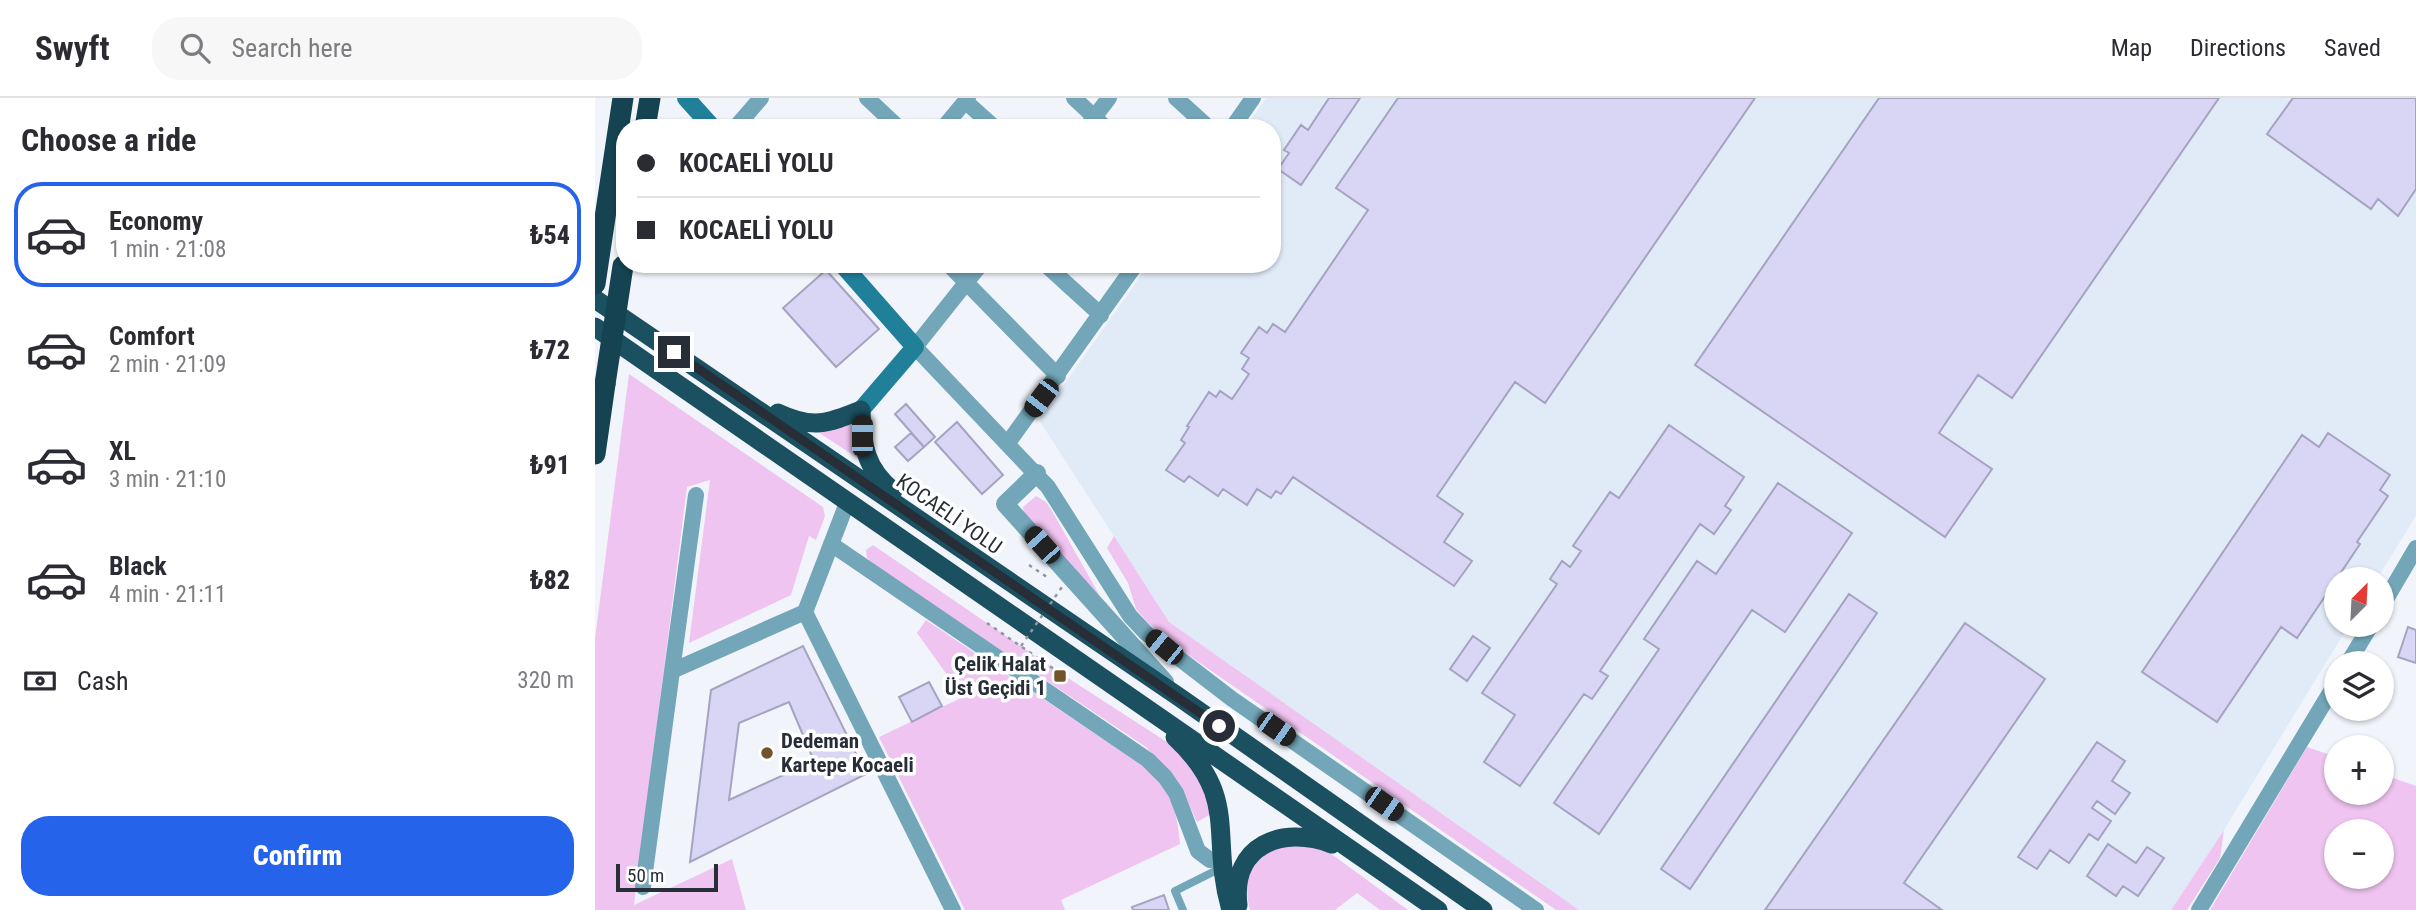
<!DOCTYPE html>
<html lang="en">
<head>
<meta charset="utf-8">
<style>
  :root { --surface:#fff; --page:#f7f7f7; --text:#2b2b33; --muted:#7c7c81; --line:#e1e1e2; --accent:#2563eb }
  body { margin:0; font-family:"Roboto Condensed",sans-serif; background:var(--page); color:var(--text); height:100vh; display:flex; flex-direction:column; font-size:26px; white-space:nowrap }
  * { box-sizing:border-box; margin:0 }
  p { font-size:23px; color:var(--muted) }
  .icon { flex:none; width:38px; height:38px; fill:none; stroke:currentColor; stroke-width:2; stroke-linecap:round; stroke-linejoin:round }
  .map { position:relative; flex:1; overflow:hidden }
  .details { display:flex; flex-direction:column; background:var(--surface); width:595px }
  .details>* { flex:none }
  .guide { position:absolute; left:21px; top:21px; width:665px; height:154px; border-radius:28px; box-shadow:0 2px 5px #0004; display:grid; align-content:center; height:154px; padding:0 21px; background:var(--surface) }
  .needle { width:46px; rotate:24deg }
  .controls { position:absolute; left:1729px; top:469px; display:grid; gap:14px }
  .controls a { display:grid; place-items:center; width:70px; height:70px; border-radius:50%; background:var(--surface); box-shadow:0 2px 5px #0004; font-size:35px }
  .scale { position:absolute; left:21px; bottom:18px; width:102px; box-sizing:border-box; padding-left:7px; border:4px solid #272e38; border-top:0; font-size:19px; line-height:24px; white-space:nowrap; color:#272e38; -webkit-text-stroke:5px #fff; paint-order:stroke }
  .end { position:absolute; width:32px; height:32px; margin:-16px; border:9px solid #272e38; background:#fff; box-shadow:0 0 0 4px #fff }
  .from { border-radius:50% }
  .car { position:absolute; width:21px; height:42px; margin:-21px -10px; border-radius:9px; box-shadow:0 0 5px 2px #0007; background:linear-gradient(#222 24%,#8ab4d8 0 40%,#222 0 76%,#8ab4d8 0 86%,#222 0) }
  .guide b { display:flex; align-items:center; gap:24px; height:66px; font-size:26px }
  .guide b+b { border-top:2px solid var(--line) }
  .guide i { width:18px; height:18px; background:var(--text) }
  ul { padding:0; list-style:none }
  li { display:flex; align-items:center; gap:21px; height:105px; margin:0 14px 10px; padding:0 7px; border:4px solid transparent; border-radius:28px }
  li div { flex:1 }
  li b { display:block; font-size:26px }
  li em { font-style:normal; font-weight:800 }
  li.active { border-color:var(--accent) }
  li>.icon { width:63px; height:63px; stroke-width:1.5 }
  h2 { padding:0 21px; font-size:32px; line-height:84px }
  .pay { display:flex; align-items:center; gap:18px; height:77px; padding:0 21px; font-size:26px }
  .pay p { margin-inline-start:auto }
  .action { display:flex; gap:14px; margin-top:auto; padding:14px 21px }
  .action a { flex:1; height:80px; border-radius:28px; background:var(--accent); color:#fff; font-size:28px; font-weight:800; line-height:80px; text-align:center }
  header { display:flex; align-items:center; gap:42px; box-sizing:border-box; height:98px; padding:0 35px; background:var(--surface); border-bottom:2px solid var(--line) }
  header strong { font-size:33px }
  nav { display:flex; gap:38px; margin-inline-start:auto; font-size:24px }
  .search { width:490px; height:63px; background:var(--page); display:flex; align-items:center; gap:18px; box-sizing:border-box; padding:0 24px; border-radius:28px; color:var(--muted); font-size:26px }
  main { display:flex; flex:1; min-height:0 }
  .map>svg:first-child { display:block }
  .built { fill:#e1ebf8 }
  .green { fill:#efc4f0; fill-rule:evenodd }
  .building { fill:#d9d5f4; stroke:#a6a3c1; stroke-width:2; fill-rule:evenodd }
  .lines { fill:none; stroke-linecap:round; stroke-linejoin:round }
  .path { stroke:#91969e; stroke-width:2.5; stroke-dasharray:3.5 5; stroke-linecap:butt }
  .service { stroke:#72a6b8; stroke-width:8 }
  .minor { stroke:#72a6b8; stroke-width:16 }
  .tertiary { stroke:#72a6b8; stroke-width:18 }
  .secondary { stroke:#207f99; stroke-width:18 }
  .trunk { stroke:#1a5060; stroke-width:19 }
  .motorway { stroke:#154351; stroke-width:21 }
  .path-bridge { stroke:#91969e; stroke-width:2.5; stroke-dasharray:3.5 5; stroke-linecap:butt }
  .motorway-bridge { stroke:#154351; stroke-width:21 }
  .route { stroke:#272e38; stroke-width:9 }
  .poi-dot { fill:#735329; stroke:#fff; stroke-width:2.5 }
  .labels { text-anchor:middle; stroke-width:7; stroke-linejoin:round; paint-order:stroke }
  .street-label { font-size:21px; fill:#272e38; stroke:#fff }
  .poi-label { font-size:21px; font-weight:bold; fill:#272e38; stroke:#fff; text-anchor:end }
</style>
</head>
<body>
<header>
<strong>Swyft</strong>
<div class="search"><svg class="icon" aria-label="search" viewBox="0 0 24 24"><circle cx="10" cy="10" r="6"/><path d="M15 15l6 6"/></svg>Search here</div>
<nav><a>Map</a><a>Directions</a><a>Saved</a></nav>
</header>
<main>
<section class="details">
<h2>Choose a ride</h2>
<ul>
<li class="active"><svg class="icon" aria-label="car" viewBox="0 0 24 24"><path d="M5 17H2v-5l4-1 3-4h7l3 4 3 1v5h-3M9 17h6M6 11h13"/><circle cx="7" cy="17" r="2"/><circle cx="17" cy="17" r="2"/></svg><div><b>Economy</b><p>1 min · 21:08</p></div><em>₺54</em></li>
<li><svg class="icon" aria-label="car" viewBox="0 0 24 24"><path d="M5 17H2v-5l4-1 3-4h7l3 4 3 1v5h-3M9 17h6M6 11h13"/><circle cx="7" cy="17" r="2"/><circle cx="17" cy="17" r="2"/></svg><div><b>Comfort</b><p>2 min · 21:09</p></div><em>₺72</em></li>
<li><svg class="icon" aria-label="car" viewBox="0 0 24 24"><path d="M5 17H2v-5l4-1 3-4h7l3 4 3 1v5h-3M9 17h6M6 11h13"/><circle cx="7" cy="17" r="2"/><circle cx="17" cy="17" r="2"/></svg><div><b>XL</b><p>3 min · 21:10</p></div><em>₺91</em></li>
<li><svg class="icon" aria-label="car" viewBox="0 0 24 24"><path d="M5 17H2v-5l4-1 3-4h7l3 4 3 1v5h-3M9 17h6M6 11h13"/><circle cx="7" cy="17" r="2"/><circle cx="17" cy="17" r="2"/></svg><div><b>Black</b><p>4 min · 21:11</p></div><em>₺82</em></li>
</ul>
<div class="pay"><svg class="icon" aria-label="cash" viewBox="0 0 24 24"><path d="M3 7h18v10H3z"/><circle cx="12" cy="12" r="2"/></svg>Cash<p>320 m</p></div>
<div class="action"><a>Confirm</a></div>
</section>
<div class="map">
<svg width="1821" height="812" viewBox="0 0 1821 812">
  <rect width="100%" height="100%" fill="#f1f5fb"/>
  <!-- built -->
  <path class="built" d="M671 0H1821V418L1782 481H1741V527H1754L1629 732 1576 812H984L574 524 444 322 554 166H677V30H650Z"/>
  <!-- green -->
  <path class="green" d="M34 276 228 409 230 418 221 442 214 438 196 497 94 545 115 382 92 389 39 807 137 761 151 812H0V541Z
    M261 321 264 361 223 334Z
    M441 398 451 404 457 413 505 498 429 417 428 409Z
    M519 438 574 524 984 812H961L589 554 553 525 541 511 533 485 512 450Z
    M278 447 459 571 589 655 603 675 618 715 602 724 584 686 551 649 283 470 272 460 271 452Z
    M331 522 557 674C577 693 583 719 585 746L466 802 470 812H370L284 639 368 599 322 535Z
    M1712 649 1741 659V695H1787V676L1821 688V812H1615ZM1741 733H1787V779H1741Z
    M1629 732 1625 760 1592 812H1576Z
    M694 743 735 755 813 812H785L762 795 740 812H655C645 772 662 760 694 743Z"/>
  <!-- building -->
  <path class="building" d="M734 0H765L706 87 683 71 694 55 689 52 706 27 713 32Z
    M803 0H1160L950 305 920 284 842 398 868 416 849 444 877 463 859 488 698 379 686 396 681 393 676 400 662 391 652 407 628 391 623 398 594 378 589 384 571 372 590 345 586 342 594 329 592 328 614 294 621 299 625 293 637 301 654 276 647 271 654 260 646 255 664 229 672 235 678 226 690 234 773 112 741 90Z
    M1284 0H1624L1417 300 1383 277 1344 335 1397 371 1350 439 1100 267Z
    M1698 0H1821V91L1803 118 1783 101 1776 111 1672 36Z
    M231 172 284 231 241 269 188 210Z
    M311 306 340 339 329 349 300 316Z
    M362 324 408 377 387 396 340 344Z
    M1074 327 1149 379 1130 408 1136 412 1119 436 1105 426 1005 573 1013 578 997 601 989 596 925 688 889 664 920 617 887 595 962 486 955 481 967 463 975 469 986 453 978 448 1015 394 1024 400Z
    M316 335 329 349 313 363 300 349Z
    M1733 335 1795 377 1785 392 1793 398 1762 444 1765 446 1702 540 1686 529 1622 624 1547 574 1707 337 1724 349Z
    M1183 385 1257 435 1190 534 1157 512 1004 736 959 705 1064 551 1049 541 1102 463 1121 476Z
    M1254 496 1282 515 1095 791 1066 771Z
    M1370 525 1450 581 1309 785 1347 812H1170Z
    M1813 529 1821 532V565L1803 559Z
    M878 538 895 550 872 583 855 571Z
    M208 548 271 676 95 764 116 592ZM194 604 219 663 134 702 144 625Z
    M334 584 347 608 317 624 304 599Z
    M1502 644 1530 663 1517 683 1535 695 1520 716 1502 703 1497 710 1516 723 1503 742 1494 736 1474 765 1455 752 1442 771 1423 759Z
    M1513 746 1541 765 1552 749 1569 760 1543 798 1528 788 1521 798 1492 778Z
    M569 797 574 812H538L537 809Z"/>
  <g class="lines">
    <!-- path -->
    <path class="path" d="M434 467 455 481
      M392 525 459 571"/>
    <!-- service -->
    <path class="service" d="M588 812 580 793 628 769"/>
    <!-- minor -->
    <path class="minor" d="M272 0 304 30
      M479 0 511 30
      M581 0 614 30
      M370 3 400 30
      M140 30 166 0
      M348 30 373 0
      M491 30 514 0
      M637 30 658 0
      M353 166 463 278
      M386 166 320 249 453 389 535 518 551 535 637 601 941 812
      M450 166 506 217
      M413 345 541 166
      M252 405 210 514 358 812
      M236 446 553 662 570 679 581 695 603 753 615 762H627
      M1787 508 1821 450
      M1753 565 1776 527
      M77 573 101 397
      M48 789 77 573 210 514
      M1604 812 1741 585"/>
    <!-- tertiary -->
    <path class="tertiary" d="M442 375 410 406 570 584"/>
    <!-- secondary -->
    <path class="secondary" d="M91 0 118 30
      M247 166 320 249 266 312"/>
    <!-- trunk -->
    <path class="trunk" d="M0 201 584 599 888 812
      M0 229 843 812
      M183 315C217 331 232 326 266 312 267 347 270 370 298 393
      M580 639C646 701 614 737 636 812
      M643 807C636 747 687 727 737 746"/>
    <!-- motorway -->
    <path class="motorway" d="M50 30 55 0
      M0 186 28 0
      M0 356 10 286"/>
    <!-- path-bridge -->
    <path class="path-bridge" d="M426 548 467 489"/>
    <!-- motorway-bridge -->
    <path class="motorway-bridge" d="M10 286 28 168"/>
  </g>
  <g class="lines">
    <!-- route -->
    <path class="route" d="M79 254 624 628"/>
  </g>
  <!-- markers -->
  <g class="poi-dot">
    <rect x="458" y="571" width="14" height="14" rx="3.5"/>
    <circle cx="172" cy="655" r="7"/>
  </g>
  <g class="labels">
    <!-- street labels -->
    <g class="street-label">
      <text transform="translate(354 416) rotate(35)" y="7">KOCAELİ YOLU</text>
    </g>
    <!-- poi labels -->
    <g class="poi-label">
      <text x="451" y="573">Çelik Halat<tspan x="451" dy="24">Üst Geçidi 1</tspan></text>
      <text x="186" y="650" text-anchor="start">Dedeman<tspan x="186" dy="24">Kartepe Kocaeli</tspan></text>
    </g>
  </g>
</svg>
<div class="controls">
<a><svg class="needle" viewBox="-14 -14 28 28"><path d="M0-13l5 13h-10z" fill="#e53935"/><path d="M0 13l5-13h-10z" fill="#7c7c81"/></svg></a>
<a><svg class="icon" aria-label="layers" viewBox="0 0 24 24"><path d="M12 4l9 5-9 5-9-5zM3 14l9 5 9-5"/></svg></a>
<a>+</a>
<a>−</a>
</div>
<div class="scale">50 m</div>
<i class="end from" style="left:624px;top:628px"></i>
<i class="end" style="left:79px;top:254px"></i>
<i class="car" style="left:446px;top:300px;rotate:217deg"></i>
<i class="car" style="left:267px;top:338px;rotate:0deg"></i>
<i class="car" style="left:447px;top:447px;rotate:318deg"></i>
<i class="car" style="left:569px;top:549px;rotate:309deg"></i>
<i class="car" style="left:681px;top:631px;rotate:125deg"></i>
<i class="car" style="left:789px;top:706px;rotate:125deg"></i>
<div class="guide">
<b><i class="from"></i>KOCAELİ YOLU</b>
<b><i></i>KOCAELİ YOLU</b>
</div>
</div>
</main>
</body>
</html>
